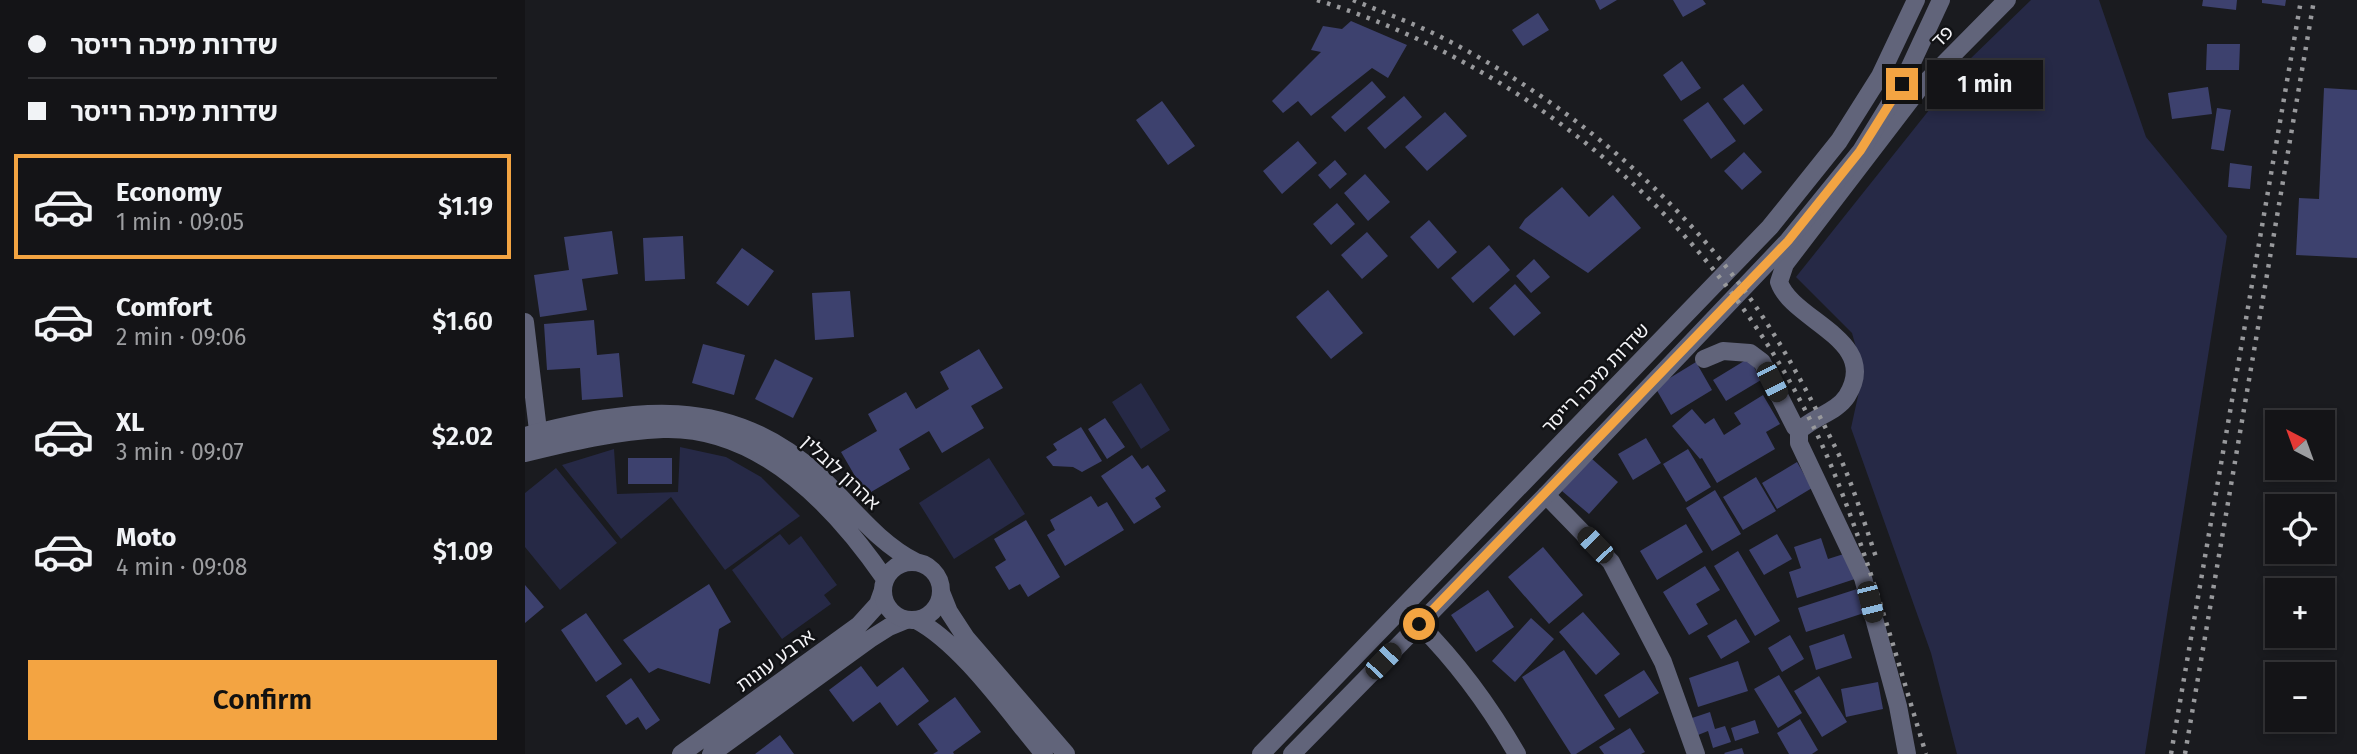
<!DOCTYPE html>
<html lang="en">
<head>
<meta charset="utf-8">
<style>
  :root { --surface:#141417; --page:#212124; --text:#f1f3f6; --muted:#9d9ea1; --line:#333336; --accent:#f3a442 }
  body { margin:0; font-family:"Fira Sans","Noto Sans Hebrew",sans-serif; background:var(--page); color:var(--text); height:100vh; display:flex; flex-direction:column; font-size:26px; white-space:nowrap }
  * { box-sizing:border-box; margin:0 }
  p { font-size:23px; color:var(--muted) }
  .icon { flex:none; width:38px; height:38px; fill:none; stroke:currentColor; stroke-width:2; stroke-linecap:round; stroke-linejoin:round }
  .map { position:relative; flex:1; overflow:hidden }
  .sheet { display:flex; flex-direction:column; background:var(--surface); width:525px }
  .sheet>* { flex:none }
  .top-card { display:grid; align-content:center; height:154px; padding:0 28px; background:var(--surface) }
  .needle { width:46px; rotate:319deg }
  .tools { position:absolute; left:1740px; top:410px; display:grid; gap:14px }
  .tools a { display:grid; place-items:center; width:70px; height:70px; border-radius:0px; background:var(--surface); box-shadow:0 4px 10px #0003,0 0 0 2px var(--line); font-size:35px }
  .end { position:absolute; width:32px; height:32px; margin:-16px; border:9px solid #f3a442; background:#111; box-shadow:0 0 0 4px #111 }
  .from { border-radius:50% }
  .bubble { position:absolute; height:49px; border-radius:0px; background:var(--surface); box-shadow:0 4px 10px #0003,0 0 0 2px var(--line); font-size:23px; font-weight:600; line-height:49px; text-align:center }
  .car { position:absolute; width:21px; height:42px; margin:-21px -10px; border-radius:9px; box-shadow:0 0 5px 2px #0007; background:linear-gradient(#222 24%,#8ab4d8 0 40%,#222 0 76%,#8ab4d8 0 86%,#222 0) }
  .top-card b { display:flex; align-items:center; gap:24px; height:66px; font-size:26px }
  .top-card b+b { border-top:2px solid var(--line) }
  .top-card i { width:18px; height:18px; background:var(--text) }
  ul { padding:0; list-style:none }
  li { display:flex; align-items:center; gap:21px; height:105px; margin:0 14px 10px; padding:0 14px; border:4px solid transparent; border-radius:0px }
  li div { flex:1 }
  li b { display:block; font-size:26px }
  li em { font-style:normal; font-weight:600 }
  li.on { border-color:var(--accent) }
  li>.icon { width:63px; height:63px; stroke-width:1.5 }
  .primary-button { display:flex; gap:14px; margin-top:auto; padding:14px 28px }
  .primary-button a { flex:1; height:80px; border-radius:0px; background:var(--accent); color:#111; font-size:28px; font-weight:600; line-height:80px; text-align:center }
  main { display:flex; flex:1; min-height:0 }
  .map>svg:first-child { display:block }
  .green { fill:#262946 }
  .building { fill:#3d416e }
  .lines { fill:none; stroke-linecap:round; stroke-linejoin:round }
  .minor { stroke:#61647a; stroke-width:18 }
  .tertiary { stroke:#61647a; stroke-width:18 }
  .rail { stroke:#98999c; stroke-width:4.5; stroke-dasharray:3.5 7; stroke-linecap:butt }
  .route { stroke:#f3a442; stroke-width:9 }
  .labels { text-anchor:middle; stroke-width:5; stroke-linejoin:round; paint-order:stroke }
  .street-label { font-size:19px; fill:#f4f4f7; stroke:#111215 }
</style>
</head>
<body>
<main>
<section class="sheet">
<div class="top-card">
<b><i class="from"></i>שדרות מיכה רייסר</b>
<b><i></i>שדרות מיכה רייסר</b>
</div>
<ul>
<li class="on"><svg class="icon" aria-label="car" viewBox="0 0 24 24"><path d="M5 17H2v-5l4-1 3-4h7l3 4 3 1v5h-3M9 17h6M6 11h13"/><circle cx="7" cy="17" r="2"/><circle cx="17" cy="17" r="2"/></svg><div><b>Economy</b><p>1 min · 09:05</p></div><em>$1.19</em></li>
<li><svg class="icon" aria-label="car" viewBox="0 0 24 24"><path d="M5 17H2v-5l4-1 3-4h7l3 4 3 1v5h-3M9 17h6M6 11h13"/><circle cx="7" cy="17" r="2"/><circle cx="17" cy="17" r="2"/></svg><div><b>Comfort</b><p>2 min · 09:06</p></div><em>$1.60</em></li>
<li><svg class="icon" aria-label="car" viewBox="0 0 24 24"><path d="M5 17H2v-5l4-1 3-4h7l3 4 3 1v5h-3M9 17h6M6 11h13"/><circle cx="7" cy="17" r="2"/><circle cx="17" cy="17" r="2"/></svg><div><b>XL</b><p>3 min · 09:07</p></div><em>$2.02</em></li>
<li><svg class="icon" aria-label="car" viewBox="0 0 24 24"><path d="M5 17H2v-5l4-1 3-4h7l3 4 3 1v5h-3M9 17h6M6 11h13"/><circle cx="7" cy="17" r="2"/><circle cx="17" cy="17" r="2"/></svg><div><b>Moto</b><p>4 min · 09:08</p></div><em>$1.09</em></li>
</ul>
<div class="primary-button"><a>Confirm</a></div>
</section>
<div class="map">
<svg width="1832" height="754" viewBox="0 0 1832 754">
  <rect width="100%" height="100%" fill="#1a1b1f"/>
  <!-- green -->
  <path class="green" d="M1506 0H1574L1621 137 1702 236 1620 754H1432L1406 653 1326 428 1338 373 1327 333 1271 277 1444 60Z
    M616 383 645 430 616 449 587 402Z
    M155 447 201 457 236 477 275 516 200 570 146 497 96 539 37 465 89 449 92 494 153 492Z
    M464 458 500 514 429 559 394 503Z
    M31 468 92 543 35 590 0 547V493Z
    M255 534 264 545 276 536 312 585 299 595 306 604 257 639 207 570Z"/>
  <!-- building -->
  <path class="building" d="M1070 0H1092L1075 10Z
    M1148 0H1178L1181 4 1158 17Z
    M1678 0H1712L1711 10 1677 6Z
    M1737 0H1761L1760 6 1737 3Z
    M1013 13 1024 30 998 46 987 30Z
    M826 21 882 45 863 78 847 68 786 116 773 101 758 113 747 101 796 52 786 50 798 26 817 29Z
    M1682 44H1715L1714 70H1681Z
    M1157 61 1176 88 1156 101 1138 75Z
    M847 81 861 97 820 132 806 117Z
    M1218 84 1238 110 1219 125 1198 99Z
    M1683 87 1687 114 1647 119 1643 93Z
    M1799 88 1832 90V258L1771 255 1774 198 1794 199Z
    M879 96 897 117 860 149 842 128Z
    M637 101 670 146 643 165 611 120Z
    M1183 102 1211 141 1186 159 1158 120Z
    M1692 108 1706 110 1699 151 1686 149Z
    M920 112 942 136 902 171 880 147Z
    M773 141 792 163 757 194 738 171Z
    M1219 152 1237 172 1217 190 1199 171Z
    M810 160 822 174 805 189 793 175Z
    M1705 163 1727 166 1725 189 1703 187Z
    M840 174 865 202 843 221 819 193Z
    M1037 187 1064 217 1088 195 1116 228 1063 273 994 228 1000 219Z
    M812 203 830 224 806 245 788 224Z
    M904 220 932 252 913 269 885 237Z
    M87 231 93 274 57 279 62 310 15 317 9 275 44 270 39 237Z
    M842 232 863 256 837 279 816 255Z
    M158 236 160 279 120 281 118 238Z
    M964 245 985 270 948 303 926 278Z
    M217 248 249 271 223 306 191 283Z
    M1009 259 1025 277 1006 293 991 276Z
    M990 284 1016 313 989 336 964 308Z
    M803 290 838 333 806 359 771 317Z
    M325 291 329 337 290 340 287 293Z
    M69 320 72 355 94 353 98 397 57 400 55 368 22 370 19 324Z
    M178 344 220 355 209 395 167 383Z
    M454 349 478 388 446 406 459 428 417 453 404 431 374 449 385 469 341 495 316 452 352 431 343 414 381 392 391 409 424 389 415 372Z
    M1224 358 1236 380 1201 401 1188 380Z
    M250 359 288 378 268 418 230 399Z
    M1171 362 1187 390 1146 415 1130 387Z
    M1238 395 1255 424 1241 432 1250 449 1192 483 1177 458 1175 459 1147 426 1167 409 1180 424 1189 418 1199 435 1216 424 1209 413Z
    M580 418 600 447 582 459 563 429Z
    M556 427 577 461 557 472 548 467 528 466 521 457 532 450 528 444Z
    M1121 438 1136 463 1108 480 1093 454Z
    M1163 449 1186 487 1161 502 1138 464Z
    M607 455 617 469 623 465 641 491 630 498 636 507 609 524 576 476Z
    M103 458H147V484H103Z
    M1066 458 1093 482 1064 514 1037 491Z
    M1272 462 1287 488 1252 509 1237 483Z
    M1231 477 1251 511 1218 530 1198 497Z
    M1190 490 1216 534 1187 551 1161 508Z
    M566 496 573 507 582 502 599 530 540 566 522 535 530 530 525 520Z
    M501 520 535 577 503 597 495 584 484 590 470 567 481 560 469 539Z
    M1161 524 1178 552 1132 580 1115 551Z
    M1252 534 1267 559 1239 575 1224 550Z
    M1296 538 1303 559 1325 552 1333 578 1272 598 1264 572 1276 568 1269 547Z
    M1018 547 1058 595 1024 624 983 577Z
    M1213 551 1255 621 1230 636 1189 566Z
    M1180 566 1195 590 1171 604 1183 624 1164 635 1138 592Z
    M184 584 206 622 194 629 185 684 133 668 124 673 98 640Z
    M0 585 19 607 0 623Z
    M1332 589 1339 613 1281 632 1273 608Z
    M963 590 989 627 951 652 926 615Z
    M1058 612 1095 654 1071 675 1034 632Z
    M61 613 97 664 71 682 36 630Z
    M1006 618 1029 639 990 682 967 661Z
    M1211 619 1225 642 1196 659 1182 636Z
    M1319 634 1327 658 1291 670 1284 646Z
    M1265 635 1279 659 1257 672 1243 648Z
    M1039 650 1090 729 1051 754H1046L997 677Z
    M1213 661 1223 691 1173 707 1164 678Z
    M336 666 352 687 378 667 404 701 372 726 355 702 328 722 304 690Z
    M1119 670 1134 693 1094 718 1079 695Z
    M1254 675 1277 713 1253 728 1229 689Z
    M1294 676 1322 722 1297 737 1269 691Z
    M106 678 135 720 121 730 113 717 101 725 81 696Z
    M1353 682 1358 709 1321 717 1316 689Z
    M430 697 456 732 428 752 429 754H408L413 751 393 724Z
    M1185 712 1190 729 1200 726 1206 742 1188 748 1183 731 1173 735 1167 718Z
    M1275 719 1293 750 1287 754H1264L1252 733Z
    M1230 720 1234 733 1210 741 1206 728Z
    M1105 728 1120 752 1116 754H1079L1074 747Z
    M255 735 269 754H230Z
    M1217 748 1219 754H1200L1199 753Z"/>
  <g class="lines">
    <!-- minor -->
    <path class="minor" d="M1384 87 1393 90 1482 0
      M0 322 15 447
      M1179 359 1198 351 1225 353 1237 362 1270 427 1274 431
      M1021 495 1086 562 1138 662 1171 754
      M894 624C933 663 965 707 992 754
      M156 754 334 625 353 604 358 590
      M186 754 345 639 364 627 381 620
      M1382 754 1373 706 1338 578 1274 443V431C1288 417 1312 412 1322 396 1357 340 1267 321 1254 282L1260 264 1393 90"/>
    <!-- tertiary -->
    <path class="tertiary" d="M0 436C107 408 203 393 292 474 325 504 351 542 391 562
      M0 453C45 442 91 431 138 429 235 426 309 505 360 579
      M358 591a29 29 0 1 1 58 0a29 29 0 1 1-58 0Z
      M416 592 424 612 441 638 541 754
      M391 620C437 644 485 714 519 754
      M736 754 1245 227 1314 141 1355 76 1391 0
      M767 754 1021 495 1263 241 1336 151 1377 84 1416 0"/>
    <!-- rail -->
    <path class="rail" d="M792 0C1021 72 1211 242 1305 463 1344 557 1371 656 1401 754
      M828 0C857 12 888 23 916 37 1036 98 1142 185 1222 294 1258 344 1287 400 1314 455 1329 488 1340 525 1352 560
      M1646 754 1776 0
      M1660 754 1789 0"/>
  </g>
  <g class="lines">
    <!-- route -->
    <path class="route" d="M894 624 1263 241 1335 151 1377 84"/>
  </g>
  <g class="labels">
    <!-- street labels -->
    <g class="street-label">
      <text transform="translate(1417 36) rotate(-45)" y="7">פד</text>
      <text transform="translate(1070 378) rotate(-46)" y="7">שדרות מיכה רייסר</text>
      <text transform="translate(316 472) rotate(43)" y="7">אהרון לובלין</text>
      <text transform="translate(250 660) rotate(-36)" y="7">ארבע עונות</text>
    </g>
  </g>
</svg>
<div class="tools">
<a><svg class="needle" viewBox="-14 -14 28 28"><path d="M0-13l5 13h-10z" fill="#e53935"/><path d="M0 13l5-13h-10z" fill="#9d9ea1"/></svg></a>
<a><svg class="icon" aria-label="locate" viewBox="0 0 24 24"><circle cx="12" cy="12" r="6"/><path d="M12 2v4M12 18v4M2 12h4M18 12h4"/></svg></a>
<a>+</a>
<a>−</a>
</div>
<i class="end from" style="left:894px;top:624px"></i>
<i class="end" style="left:1377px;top:84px"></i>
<div class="bubble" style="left:1402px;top:60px;width:116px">1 min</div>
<i class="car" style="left:1247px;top:382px;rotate:153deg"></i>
<i class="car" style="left:1070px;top:545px;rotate:316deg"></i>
<i class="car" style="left:1345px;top:602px;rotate:166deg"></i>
<i class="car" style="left:858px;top:661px;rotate:44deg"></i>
</div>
</main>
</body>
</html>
